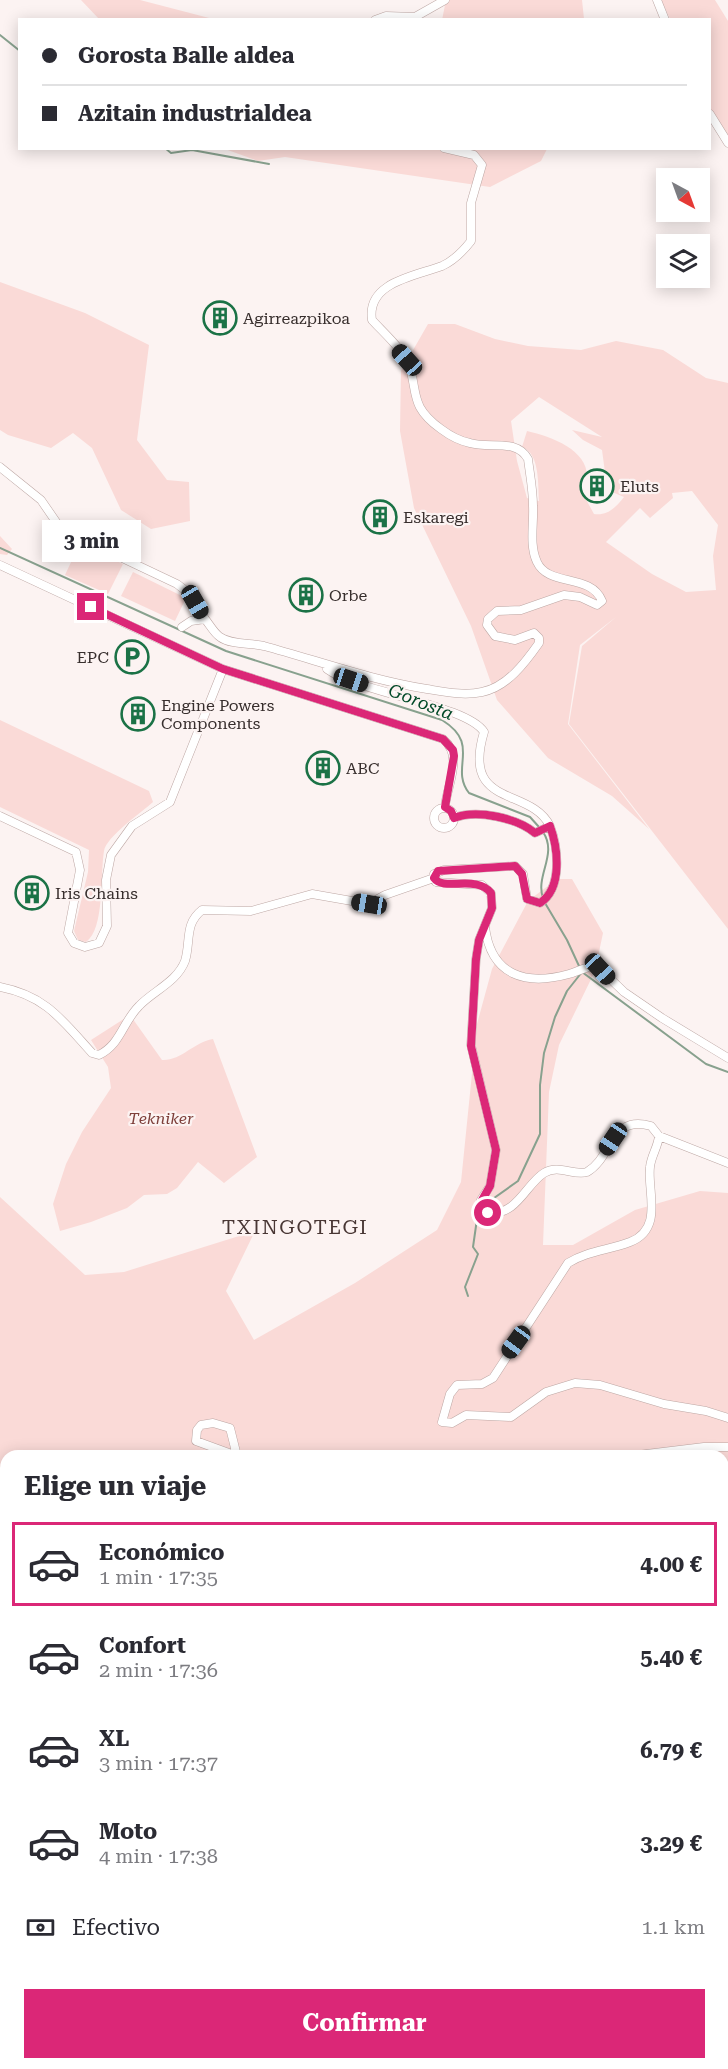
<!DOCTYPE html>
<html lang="es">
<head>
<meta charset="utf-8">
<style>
  :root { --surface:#fff; --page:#f2f2f3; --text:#2b2b33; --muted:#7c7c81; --line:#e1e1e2; --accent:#db2777 }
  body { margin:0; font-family:"Roboto Serif",serif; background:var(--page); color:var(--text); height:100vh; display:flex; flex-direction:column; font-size:22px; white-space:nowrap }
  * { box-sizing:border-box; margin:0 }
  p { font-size:20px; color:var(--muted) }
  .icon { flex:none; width:33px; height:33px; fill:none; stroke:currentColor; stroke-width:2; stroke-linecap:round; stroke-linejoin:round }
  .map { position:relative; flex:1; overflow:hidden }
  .drawer { position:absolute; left:0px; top:1450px; width:729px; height:620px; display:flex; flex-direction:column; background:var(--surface); border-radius:18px 18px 0 0; box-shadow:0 3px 15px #0003 }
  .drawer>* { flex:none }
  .top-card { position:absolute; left:18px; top:18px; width:693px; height:132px; border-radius:0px; box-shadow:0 3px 15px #0003; display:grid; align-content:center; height:132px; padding:0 24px; background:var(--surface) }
  .needle { width:39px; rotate:139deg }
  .fabs { position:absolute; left:656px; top:168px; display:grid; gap:12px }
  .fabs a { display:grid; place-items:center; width:54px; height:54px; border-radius:0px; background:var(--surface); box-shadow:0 3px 15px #0003; font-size:30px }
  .end { position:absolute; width:27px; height:27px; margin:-14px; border:8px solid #db2777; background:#fff; box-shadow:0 0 0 3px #fff }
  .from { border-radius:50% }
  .bubble { position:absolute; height:42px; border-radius:0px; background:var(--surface); box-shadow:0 3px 15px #0003; font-size:20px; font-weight:700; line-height:42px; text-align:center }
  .car { position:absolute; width:18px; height:36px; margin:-18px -9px; border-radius:8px; box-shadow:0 0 4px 2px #0007; background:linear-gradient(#222 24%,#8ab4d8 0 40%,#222 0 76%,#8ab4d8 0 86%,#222 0) }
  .top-card b { display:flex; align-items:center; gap:21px; height:57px; font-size:22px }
  .top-card b+b { border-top:2px solid var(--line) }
  .top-card i { width:15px; height:15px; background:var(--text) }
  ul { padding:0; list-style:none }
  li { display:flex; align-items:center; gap:18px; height:84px; margin:0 12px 9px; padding:0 12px; border:3px solid transparent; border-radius:0px }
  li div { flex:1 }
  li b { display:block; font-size:22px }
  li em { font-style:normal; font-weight:700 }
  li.on { border-color:var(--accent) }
  li>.icon { width:54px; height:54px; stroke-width:1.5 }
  h2 { padding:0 24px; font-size:27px; line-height:72px }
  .pay { display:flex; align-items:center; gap:15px; height:66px; padding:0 24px; font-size:22px }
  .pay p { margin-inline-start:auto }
  .primary-button { display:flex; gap:12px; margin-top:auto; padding:12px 24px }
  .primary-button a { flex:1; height:69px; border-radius:0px; background:var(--accent); color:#fff; font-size:24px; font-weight:700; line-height:69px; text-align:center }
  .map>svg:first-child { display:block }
  .green { fill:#fadad7; fill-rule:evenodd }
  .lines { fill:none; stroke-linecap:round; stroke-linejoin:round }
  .stream { stroke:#88a18e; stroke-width:2 }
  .minor-casing { stroke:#bda7a4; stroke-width:9 }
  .tertiary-casing { stroke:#bda7a4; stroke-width:10 }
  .minor { stroke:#fff; stroke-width:8 }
  .tertiary { stroke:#fff; stroke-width:9 }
  .route { stroke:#db2777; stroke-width:8 }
  .labels { text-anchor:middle; stroke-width:4.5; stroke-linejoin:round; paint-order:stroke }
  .poi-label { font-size:16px; fill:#372e2d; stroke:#fcf3f2; text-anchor:start }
  .park-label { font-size:16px; font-style:italic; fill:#7e403b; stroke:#fcf3f2 }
  .water-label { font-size:18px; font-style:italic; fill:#004928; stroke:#fcf3f2 }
  .quarter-label { font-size:20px; letter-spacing:1.5px; fill:#493735; stroke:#fcf3f2 }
</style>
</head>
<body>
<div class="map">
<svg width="728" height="2069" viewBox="0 0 728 2069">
  <rect width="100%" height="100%" fill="#fcf3f2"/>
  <!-- green -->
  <path class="green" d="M81 0H140L213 19H99Z
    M446 0H582L584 19 442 20Z
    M661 0H715L728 21V137L710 111V20L670 19Z
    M225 149H547L541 161 490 187 285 157 258 161Z
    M0 282 85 313 149 345 137 440 167 480 189 482 190 521 151 529 121 510 92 448 73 433 51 448 8 435 0 430Z
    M428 324H455L495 339 528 346 581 350 616 341 663 350 706 378 728 383V929L569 724 582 646 616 617V613V617L580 645 568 724 649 829 612 796 548 758 497 700 471 626 414 508 400 431 401 371ZM539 397 602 437 572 430 583 440 602 450 606 480 612 492 624 497C616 507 608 516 594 514L583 494C601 455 557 438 527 431L522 447C540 453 538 485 539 501L527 498 517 461 511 421ZM692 491 718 525 713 556 716 590 686 592 652 574 606 542 640 508 650 518 673 498 672 493Z
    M0 536 12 549 7 555 0 554Z
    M80 543 123 564 108 594 65 575Z
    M133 572 186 598 175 621 121 596Z
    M0 720 149 791 153 802C142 812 106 837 104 851 100 874 105 929 86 942L78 940 74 931 88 872 89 850 0 807Z
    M557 879H572L603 933 595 971 559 1045 549 1092 543 1245H573L635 1210 700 1191 728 1193V1585H723V1456H6V1952L0 1956V1197L85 1275 124 1272 255 1231 226 1291 254 1340 355 1283 437 1230 461 1182 477 1024 492 969 528 901Z
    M130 1015 162 1060C181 1061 194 1042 213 1039L257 1157 224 1183 198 1162 177 1188 167 1194 144 1195 127 1208 91 1222 60 1231 53 1204 66 1164 82 1132 111 1088 108 1067 91 1040Z
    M728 1626V1738C719 1712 719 1652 728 1626Z
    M28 2064H163L166 2069H26Z
    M176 2064H274L278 2069H177Z
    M345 2064H706L719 2069H340Z"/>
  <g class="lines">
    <!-- stream -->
    <path class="stream" d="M0 35 20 51
      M165 148 171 153 192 150 269 164
      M0 548 226 651 442 720C482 745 449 767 469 793L530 817 539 827
      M543 898C535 876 558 854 543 832
      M545 903 567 940 579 966
      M487 1203 518 1181 540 1134V1085L544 1053 555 1017 567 991 582 972 706 1064 728 1072
      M468 1296 465 1287 478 1254 473 1247 478 1212"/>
    <defs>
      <path id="minor" d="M657 0 665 20
        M375 20 386 16 415 17 445 0
        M710 114 728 143
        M0 467 41 500 61 529 177 584 190 594 205 619
        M0 565 223 669 443 739C464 756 447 784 445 807
        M182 627 191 621 205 619C210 625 214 633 220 637 231 645 251 643 264 646 319 661 371 680 427 689 445 692 464 696 482 692 507 687 525 663 539 643V638L534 633 515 640 495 636 487 625 488 619 497 611 521 610 564 595 580 597 597 605 602 601C591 573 548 587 537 562 529 545 534 524 533 506 533 490 530 475 528 459 516 438 490 449 470 443 460 441 449 435 441 429 408 405 419 392 408 362 403 350 381 330 372 320 366 282 416 276 442 266 453 261 464 250 471 241V203L482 165 474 155 444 148
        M327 669C360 693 467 705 484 732 461 809 530 786 550 826
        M434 818a10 10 0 1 1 20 0a10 10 0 1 1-20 0Z
        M0 816 76 852 80 870 68 933 74 943 85 947 99 943 107 926 106 880 111 855 132 826 170 802 223 669
        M454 818C477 809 517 818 535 833L550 826C558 847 563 888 540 903L527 899 523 874 515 866 444 870 434 874 436 882 482 885 491 893 492 908 479 940 476 959 471 1045 496 1150 490 1186 481 1200V1207L488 1213C517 1216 526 1184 544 1173 559 1164 573 1176 587 1172 613 1157 610 1114 651 1126L659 1136C658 1147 651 1156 650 1167 647 1191 664 1229 630 1242 609 1250 587 1251 568 1263L493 1378 482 1384 457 1385 450 1394 442 1422 452 1423 466 1415 511 1417 546 1392 575 1383 600 1385 664 1404 706 1411 728 1418
        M485 927C491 976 526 986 569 974 579 971 587 966 597 966L624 992 662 1018 728 1058
        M0 987C46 996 62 1020 92 1053L99 1055C121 1044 122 1023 139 1006 153 991 177 982 185 961 191 942 184 924 202 910L251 911 312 894 369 904 385 895 434 878
        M659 1136 728 1163
        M213 1423 230 1428 237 1456 196 1441 197 1430 201 1425Z
        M630 1456 704 1447H728
        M723 1649 728 1651
        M0 1825 6 1829
        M72 2064 74 2069
        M336 2069 339 2064"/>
      <path id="tertiary" d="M723 1861 728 1863"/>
    </defs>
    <!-- minor casing -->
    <use href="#minor" class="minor-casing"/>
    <!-- tertiary casing -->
    <use href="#tertiary" class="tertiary-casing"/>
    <!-- minor -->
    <use href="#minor" class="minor"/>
    <!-- tertiary -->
    <use href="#tertiary" class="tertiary"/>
  </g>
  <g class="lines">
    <!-- route -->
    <path class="route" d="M91 607 223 669 443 739 453 750 454 756 445 807 451 811 454 818C477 809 517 818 535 833L550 826C558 848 563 888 540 903L527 899 522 874 515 866 438 871 434 878C444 892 476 874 491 893L492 908 479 940 476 959 471 1046 496 1150 490 1186 482 1200 481 1207 488 1213"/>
  </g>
  <!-- icons -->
  <defs>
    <symbol id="building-ring" viewBox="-11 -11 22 22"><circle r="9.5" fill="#fcf3f2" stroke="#1b7246" stroke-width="1.5"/><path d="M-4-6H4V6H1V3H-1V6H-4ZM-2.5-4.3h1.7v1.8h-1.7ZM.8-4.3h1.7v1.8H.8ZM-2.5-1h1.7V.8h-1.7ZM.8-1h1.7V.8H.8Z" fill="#1b7246"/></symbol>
    <symbol id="parking-ring" viewBox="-11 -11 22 22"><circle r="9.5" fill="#fcf3f2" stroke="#1b7246" stroke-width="1.5"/><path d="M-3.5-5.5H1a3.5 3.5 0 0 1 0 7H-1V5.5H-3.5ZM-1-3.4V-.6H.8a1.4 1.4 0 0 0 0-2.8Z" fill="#1b7246"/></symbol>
  </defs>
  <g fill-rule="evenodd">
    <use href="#building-ring" x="201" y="299" width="38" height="38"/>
    <use href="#building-ring" x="578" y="467" width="38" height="38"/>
    <use href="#building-ring" x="361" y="498" width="38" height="38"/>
    <use href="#building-ring" x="287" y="576" width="38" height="38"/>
    <use href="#parking-ring" x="113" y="638" width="38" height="38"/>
    <use href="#building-ring" x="119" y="695" width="38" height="38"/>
    <use href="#building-ring" x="304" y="749" width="38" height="38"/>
    <use href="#building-ring" x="13" y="874" width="38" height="38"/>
  </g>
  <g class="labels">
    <!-- poi labels -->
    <g class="poi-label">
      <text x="243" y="324">Agirreazpikoa</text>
      <text x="620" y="492">Eluts</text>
      <text x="403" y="523">Eskaregi</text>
      <text x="329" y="601">Orbe</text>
      <text x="109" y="663" text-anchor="end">EPC</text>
      <text x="161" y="711">Engine Powers<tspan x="161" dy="18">Components</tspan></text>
      <text x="346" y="774">ABC</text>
      <text x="55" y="899">Iris Chains</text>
    </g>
    <!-- park labels -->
    <g class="park-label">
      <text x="161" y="1124">Tekniker</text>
    </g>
    <!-- water labels -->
    <g class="water-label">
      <text transform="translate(421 702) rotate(22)" y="6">Gorosta</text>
    </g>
    <!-- quarter labels -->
    <g class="quarter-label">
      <text x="295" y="1234">TXINGOTEGI</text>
    </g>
  </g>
</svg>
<div class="fabs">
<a><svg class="needle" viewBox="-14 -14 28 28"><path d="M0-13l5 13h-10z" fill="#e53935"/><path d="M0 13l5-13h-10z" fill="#7c7c81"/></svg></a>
<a><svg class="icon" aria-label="layers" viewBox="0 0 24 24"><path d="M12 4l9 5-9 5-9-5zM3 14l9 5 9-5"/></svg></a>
</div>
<i class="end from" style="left:488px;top:1213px"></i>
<i class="end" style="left:91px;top:607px"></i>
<div class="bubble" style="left:42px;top:520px;width:99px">3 min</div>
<i class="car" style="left:407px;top:360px;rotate:318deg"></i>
<i class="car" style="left:195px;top:602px;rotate:150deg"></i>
<i class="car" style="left:351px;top:680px;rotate:108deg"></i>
<i class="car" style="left:369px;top:904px;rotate:279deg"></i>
<i class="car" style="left:600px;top:969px;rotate:137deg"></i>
<i class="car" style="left:613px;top:1139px;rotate:214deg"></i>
<i class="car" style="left:516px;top:1342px;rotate:216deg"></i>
<div class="top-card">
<b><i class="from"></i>Gorosta Balle aldea</b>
<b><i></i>Azitain industrialdea</b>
</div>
<section class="drawer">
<h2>Elige un viaje</h2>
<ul>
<li class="on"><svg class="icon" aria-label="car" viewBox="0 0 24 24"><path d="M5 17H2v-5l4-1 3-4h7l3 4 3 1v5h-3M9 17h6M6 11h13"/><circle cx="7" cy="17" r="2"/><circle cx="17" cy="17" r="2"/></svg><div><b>Económico</b><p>1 min · 17:35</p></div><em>4.00 €</em></li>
<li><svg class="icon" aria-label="car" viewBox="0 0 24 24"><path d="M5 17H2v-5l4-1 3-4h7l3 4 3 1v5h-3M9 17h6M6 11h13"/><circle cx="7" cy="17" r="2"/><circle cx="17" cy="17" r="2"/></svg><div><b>Confort</b><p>2 min · 17:36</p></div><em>5.40 €</em></li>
<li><svg class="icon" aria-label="car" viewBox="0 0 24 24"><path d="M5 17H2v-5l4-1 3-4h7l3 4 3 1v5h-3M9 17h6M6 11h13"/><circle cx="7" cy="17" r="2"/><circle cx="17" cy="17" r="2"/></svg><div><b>XL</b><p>3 min · 17:37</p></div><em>6.79 €</em></li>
<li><svg class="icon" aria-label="car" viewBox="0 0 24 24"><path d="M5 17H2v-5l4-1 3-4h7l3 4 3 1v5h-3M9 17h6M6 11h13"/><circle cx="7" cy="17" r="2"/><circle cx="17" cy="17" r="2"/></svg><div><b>Moto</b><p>4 min · 17:38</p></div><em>3.29 €</em></li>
</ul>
<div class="pay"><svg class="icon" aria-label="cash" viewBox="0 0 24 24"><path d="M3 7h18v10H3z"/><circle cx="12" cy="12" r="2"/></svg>Efectivo<p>1.1 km</p></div>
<div class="primary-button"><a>Confirmar</a></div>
</section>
</div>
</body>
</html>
